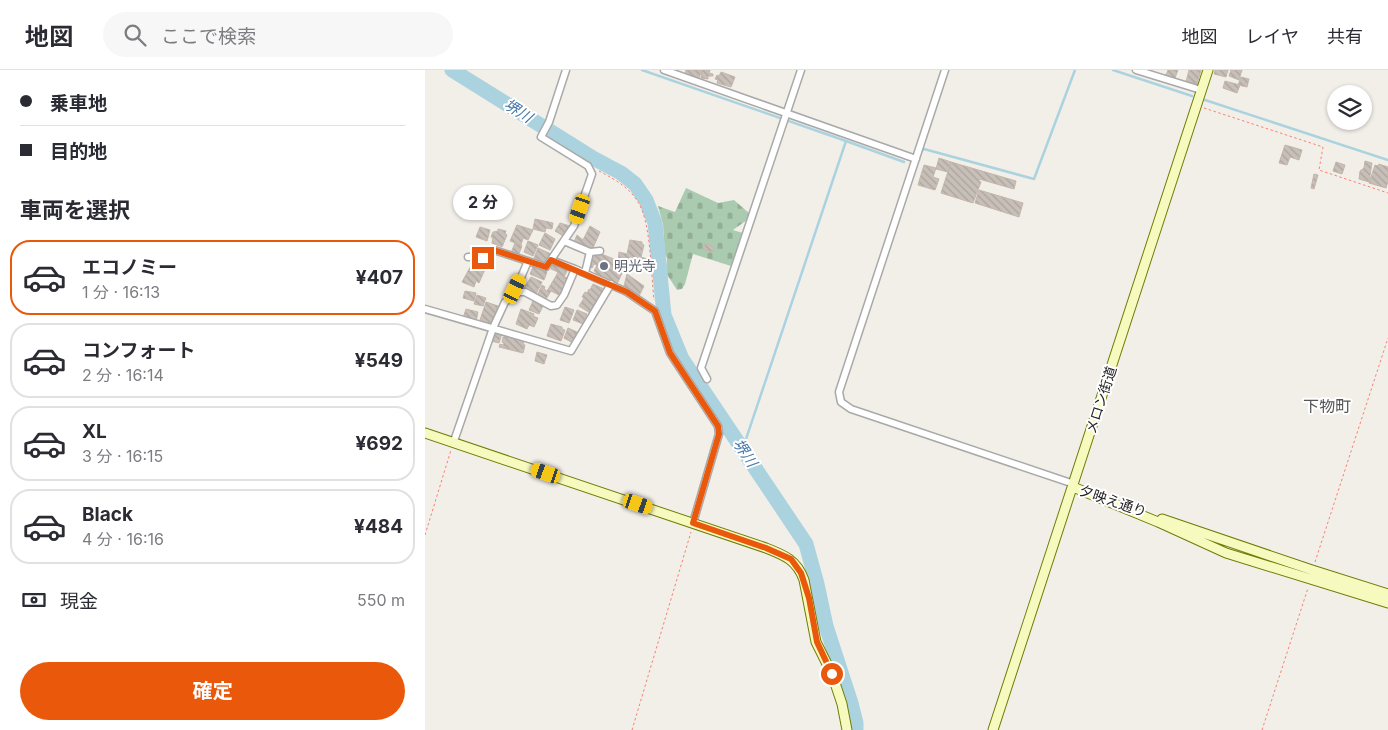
<!DOCTYPE html>
<html lang="ja">
<head>
<meta charset="utf-8">
<style>
  :root { --surface:#fff; --page:#f7f7f7; --text:#2b2b33; --muted:#7c7c81; --line:#e1e1e2; --accent:#ea580c }
  body { margin:0; font-family:Inter,"Noto Sans JP",sans-serif; background:var(--page); color:var(--text); height:100vh; display:flex; flex-direction:column; font-size:19px; white-space:nowrap }
  * { box-sizing:border-box; margin:0 }
  p { font-size:16px; color:var(--muted) }
  .icon { flex:none; width:28px; height:28px; fill:none; stroke:currentColor; stroke-width:2; stroke-linecap:round; stroke-linejoin:round }
  .map { position:relative; flex:1; overflow:hidden }
  .details { display:flex; flex-direction:column; background:var(--surface); width:425px }
  .details>* { flex:none }
  .guide { display:grid; align-content:center; height:110px; padding:0 20px; background:var(--surface) }
  .tools { position:absolute; left:902px; top:15px; display:grid; gap:10px }
  .tools a { display:grid; place-items:center; width:45px; height:45px; border-radius:50%; background:var(--surface); box-shadow:0 1px 4px #0004; font-size:25px }
  .end { position:absolute; width:22px; height:22px; margin:-11px; border:6px solid #ea580c; background:#fff; box-shadow:0 0 0 2px #fff }
  .from { border-radius:50% }
  .bubble { position:absolute; height:35px; border-radius:18px; background:var(--surface); box-shadow:0 1px 4px #0004; font-size:16px; font-weight:700; line-height:35px; text-align:center }
  .car { position:absolute; width:15px; height:30px; margin:-15px -8px; border-radius:6px; box-shadow:0 0 4px 1px #0007; background:linear-gradient(#f5c518 24%,#345 0 40%,#f5c518 0 76%,#345 0 86%,#f5c518 0) }
  .guide b { display:flex; align-items:center; gap:18px; height:48px; font-size:19px }
  .guide b+b { border-top:1px solid var(--line) }
  .guide i { width:12px; height:12px; background:var(--text) }
  ul { padding:0; list-style:none }
  li { display:flex; align-items:center; gap:15px; height:75px; margin:0 10px 8px; padding:0 10px; border:2px solid var(--line); border-radius:20px }
  li div { flex:1 }
  li b { display:block; font-size:19px }
  li em { font-style:normal; font-weight:700 }
  li.on { border-color:var(--accent) }
  li>.icon { width:45px; height:45px; stroke-width:1.5 }
  h2 { padding:0 20px; font-size:22px; line-height:60px }
  .pay { display:flex; align-items:center; gap:12px; height:55px; padding:0 20px; font-size:19px }
  .pay p { margin-inline-start:auto }
  .button { display:flex; gap:10px; margin-top:auto; padding:10px 20px }
  .button a { flex:1; height:58px; border-radius:30px; background:var(--accent); color:#fff; font-size:20px; font-weight:700; line-height:58px; text-align:center }
  header { display:flex; align-items:center; gap:30px; box-sizing:border-box; height:70px; padding:0 25px; background:var(--surface); border-bottom:1px solid var(--line) }
  header strong { font-size:24px }
  nav { display:flex; gap:28px; margin-inline-start:auto; font-size:18px }
  .search { width:350px; height:45px; background:var(--page); display:flex; align-items:center; gap:12px; box-sizing:border-box; padding:0 18px; border-radius:28px; color:var(--muted); font-size:19px }
  main { display:flex; flex:1; min-height:0 }
  .map>svg:first-child { display:block }
  .cemetery { fill:url(#cemetery-stones) }
  .lines { fill:none; stroke-linecap:round; stroke-linejoin:round }
  .stream { stroke:#aad3df; stroke-width:2.5 }
  .river { stroke:#aad3df; stroke-width:15 }
  .building { fill:url(#building-back-hatch); stroke:#c4b6ab }
  .street-casing { stroke:#a9a9a9; stroke-width:9 }
  .secondary-casing { stroke:#707d05; stroke-width:11 }
  .path { stroke:#fa8072; stroke-width:1; stroke-dasharray:2.5 2.5; stroke-linecap:butt }
  .street { stroke:#fff; stroke-width:6 }
  .secondary { stroke:#f7fabf; stroke-width:9 }
  .route { stroke:#ea580c; stroke-width:6 }
  .worship-dot { fill:#6b7280; stroke:#fff; stroke-width:2 }
  .labels { text-anchor:middle; stroke-width:4; stroke-linejoin:round; paint-order:stroke }
  .worship-label { font-size:14px; fill:#5b616d; stroke:#fff; text-anchor:start }
  .street-label { font-size:14px; fill:#222; stroke:#fff }
  .water-label { font-size:15px; font-style:italic; fill:#4a7aab; stroke:#fff }
  .quarter-label { font-size:16px; fill:#555; stroke:#fff }
</style>
</head>
<body>
<header>
<strong>地図</strong>
<div class="search"><svg class="icon" aria-label="search" viewBox="0 0 24 24"><circle cx="10" cy="10" r="6"/><path d="M15 15l6 6"/></svg>ここで検索</div>
<nav><a>地図</a><a>レイヤ</a><a>共有</a></nav>
</header>
<main>
<section class="details">
<div class="guide">
<b><i class="from"></i>乗車地</b>
<b><i></i>目的地</b>
</div>
<h2>車両を選択</h2>
<ul>
<li class="on"><svg class="icon" aria-label="car" viewBox="0 0 24 24"><path d="M5 17H2v-5l4-1 3-4h7l3 4 3 1v5h-3M9 17h6M6 11h13"/><circle cx="7" cy="17" r="2"/><circle cx="17" cy="17" r="2"/></svg><div><b>エコノミー</b><p>1 分 · 16:13</p></div><em>¥407</em></li>
<li><svg class="icon" aria-label="car" viewBox="0 0 24 24"><path d="M5 17H2v-5l4-1 3-4h7l3 4 3 1v5h-3M9 17h6M6 11h13"/><circle cx="7" cy="17" r="2"/><circle cx="17" cy="17" r="2"/></svg><div><b>コンフォート</b><p>2 分 · 16:14</p></div><em>¥549</em></li>
<li><svg class="icon" aria-label="car" viewBox="0 0 24 24"><path d="M5 17H2v-5l4-1 3-4h7l3 4 3 1v5h-3M9 17h6M6 11h13"/><circle cx="7" cy="17" r="2"/><circle cx="17" cy="17" r="2"/></svg><div><b>XL</b><p>3 分 · 16:15</p></div><em>¥692</em></li>
<li><svg class="icon" aria-label="car" viewBox="0 0 24 24"><path d="M5 17H2v-5l4-1 3-4h7l3 4 3 1v5h-3M9 17h6M6 11h13"/><circle cx="7" cy="17" r="2"/><circle cx="17" cy="17" r="2"/></svg><div><b>Black</b><p>4 分 · 16:16</p></div><em>¥484</em></li>
</ul>
<div class="pay"><svg class="icon" aria-label="cash" viewBox="0 0 24 24"><path d="M3 7h18v10H3z"/><circle cx="12" cy="12" r="2"/></svg>現金<p>550 m</p></div>
<div class="button"><a>確定</a></div>
</section>
<div class="map">
<svg width="963" height="660" viewBox="0 0 963 660">
  <defs>
    <pattern id="cemetery-stones" width="16" height="16" patternUnits="userSpaceOnUse" patternTransform="scale(1.25)"><rect width="16" height="16" fill="#aacbaf"/><path d="M2 7V4a2 2 0 0 1 4 0v3zM10 15v-3a2 2 0 0 1 4 0v3z" fill="#92ae96"/></pattern>
    <pattern id="building-back-hatch" width="6" height="6" patternUnits="userSpaceOnUse" patternTransform="scale(1.25)"><rect width="6" height="6" fill="#c7bfb8"/><path d="M-1 5l2 2M0 0l6 6M5-1l2 2" fill="none" stroke="#aba49e"/></pattern>
  </defs>
  <rect width="100%" height="100%" fill="#f2efe9"/>
  <!-- cemetery -->
  <path class="cemetery" d="M261 118 293 133 309 130 324 143 322 150 308 160 318 163 306 196 268 184 260 214 257 219 252 220 241 203 242 188 240 185 238 154 233 136 250 142Z"/>
  <g class="lines">
    <!-- stream -->
    <path class="stream" d="M217 0 421 71 318 378
      M688 0 767 26
      M780 30 963 90
      M421 71 479 92
      M495 82 499 79 609 109 650 0"/>
    <!-- river -->
    <path class="river" d="M27 0 168 88 196 103 210 114 221 130 230 153 239 245 257 289 381 474 392 514 401 556 426 633 431 653V660"/>
  </g>
  <!-- building -->
  <path class="building" d="M261 0H277L274 8 260 4Z
    M277 0H285L284 3 288 4V6H283V9L276 8Z
    M743 0H753L750 8 741 5Z
    M764 0H776L772 14 761 12Z
    M790 0H803L801 7 789 4Z
    M806 0H817L814 10 804 6Z
    M296 2 310 7 306 17 292 13 293 10 290 9 292 5 294 6Z
    M816 7 824 9 822 17 813 15Z
    M800 11 815 15 812 23 798 18Z
    M860 75 877 80 874 90 865 87 862 95 854 93Z
    M514 88 526 92 523 102 511 99Z
    M940 91 947 93 944 112 934 109 935 101 939 98Z
    M526 92 591 111 589 119 554 109V111L556 112 548 133 516 123Z
    M911 92 920 95 917 104 908 101Z
    M954 94 963 97V111L961 118 944 113 950 95 953 96Z
    M499 95 511 98 508 107 514 109 510 120 493 115Z
    M889 104 893 105 889 119 886 118Z
    M554 120 598 133 594 147 550 133Z
    M110 149 128 153 127 159 121 158 120 162 108 159Z
    M135 153 145 156 138 166 130 161Z
    M92 155 108 160 103 170 98 168 96 175 85 171Z
    M165 156 175 162 167 180 149 172 152 165 158 170Z
    M55 157 65 160 62 171 51 167Z
    M73 159 81 161 80 163 82 165 77 177 67 173 68 168 66 167 68 162 73 161Z
    M120 163 130 169 125 180 114 175Z
    M205 170 217 172V174L219 175 216 187 222 189 221 195 193 192 194 182 202 184Z
    M103 171 113 175 108 186 99 182Z
    M90 173 97 176 93 186 86 183Z
    M281 173 289 178 288 182 278 179Z
    M113 178 126 184 121 193 109 188Z
    M174 183 189 189 188 191 191 194 200 197 192 214 170 205 171 202 169 201 172 195 169 194 167 198 163 196 170 184Z
    M48 192 61 197 54 213 51 211 49 217 37 212Z
    M129 193 143 199 139 207 144 208 136 226 126 221 120 231 112 226 117 215 120 217 119 219 122 221 131 206 133 202 126 199Z
    M108 197 122 202 119 210 105 204Z
    M202 204 219 216 214 226 199 216Z
    M106 207 117 212 110 226 98 220Z
    M168 214 179 219 165 243 154 236 159 228 157 227 160 222 162 223 164 219 165 220Z
    M40 221 51 223 49 231 38 228Z
    M52 225 61 228 58 236 49 234Z
    M108 231 118 236 114 244 104 240Z
    M61 232 73 236 67 254 55 250Z
    M140 237 149 240 144 253 135 250Z
    M41 239 53 242 51 252 38 248Z
    M96 239 109 244 108 246 113 248 109 257 104 255 102 259 91 254Z
    M152 240 162 244 158 254 148 250Z
    M126 254 137 257V259L140 260 136 271 122 266Z
    M143 258 152 262 148 273 139 268Z
    M69 260 77 263 74 273 66 271Z
    M81 266 99 272 98 274 100 275 98 283 74 277 75 274 78 275 79 273 77 272 78 267H80Z
    M112 282 122 285 119 294 110 291Z"/>
  <g class="lines">
    <defs>
      <path id="street" d="M239 0 491 89
        M520 0 414 322 416 332 426 339 649 414
        M711 0 776 20
        M139 171 165 182 175 181
        M43 187H63L69 180 121 197 149 156 167 104 163 96 116 67 124 52 141 0
        M126 190 150 199
        M160 203 165 182
        M91 224V219L103 191
        M0 239 146 281 186 214
        M282 309 276 298 376 0
        M29 371 68 258 80 232 94 222H100L126 236 132 235 139 225 150 199 202 222 230 241 245 283 293 356 294 364 268 453"/>
      <path id="secondary" d="M0 363 341 478C359 485 372 490 379 510L391 572 407 604 417 634 422 660
        M648 417 733 452 801 483 963 533
        M737 449 887 500 963 524
        M568 660 783 0"/>
    </defs>
    <!-- street casing -->
    <use href="#street" class="street-casing"/>
    <!-- secondary casing -->
    <use href="#secondary" class="secondary-casing"/>
    <!-- path -->
    <path class="path" d="M779 38 898 77 894 100 963 123
      M174 101C189 109 204 117 213 132 226 152 226 204 229 230
      M0 465 26 380
      M890 492 963 268
      M207 660 266 462
      M837 660 883 518"/>
    <!-- street -->
    <use href="#street" class="street"/>
    <!-- secondary -->
    <use href="#secondary" class="secondary"/>
  </g>
  <g class="lines">
    <!-- route -->
    <path class="route" d="M58 188 63 187 69 180 121 197 126 190 202 222 230 241 245 283 293 356 294 364 268 453 341 478 366 489 376 503 384 528 392 572 407 604"/>
  </g>
  <!-- markers -->
  <circle class="worship-dot" cx="179" cy="196" r="5"/>
  <g class="labels">
    <!-- worship labels -->
    <g class="worship-label">
      <text x="189" y="201">明光寺</text>
    </g>
    <!-- street labels -->
    <g class="street-label">
      <text transform="translate(676 330) rotate(-72)" y="5">メロン街道</text>
      <text transform="translate(688 431) rotate(19)" y="5">夕映え通り</text>
    </g>
    <!-- water labels -->
    <g class="water-label">
      <text transform="translate(93 41) rotate(32)" y="5">堺川</text>
      <text transform="translate(320 383) rotate(56)" y="5">堺川</text>
    </g>
    <!-- quarter labels -->
    <g class="quarter-label">
      <text x="902" y="342">下物町</text>
    </g>
  </g>
</svg>
<div class="tools">
<a><svg class="icon" aria-label="layers" viewBox="0 0 24 24"><path d="M12 4l9 5-9 5-9-5zM3 14l9 5 9-5"/></svg></a>
</div>
<i class="end from" style="left:407px;top:604px"></i>
<i class="end" style="left:58px;top:188px"></i>
<div class="bubble" style="left:28px;top:115px;width:60px">2 分</div>
<i class="car" style="left:155px;top:139px;rotate:199deg"></i>
<i class="car" style="left:90px;top:219px;rotate:25deg"></i>
<i class="car" style="left:121px;top:403px;rotate:289deg"></i>
<i class="car" style="left:213px;top:434px;rotate:109deg"></i>
</div>
</main>
</body>
</html>
